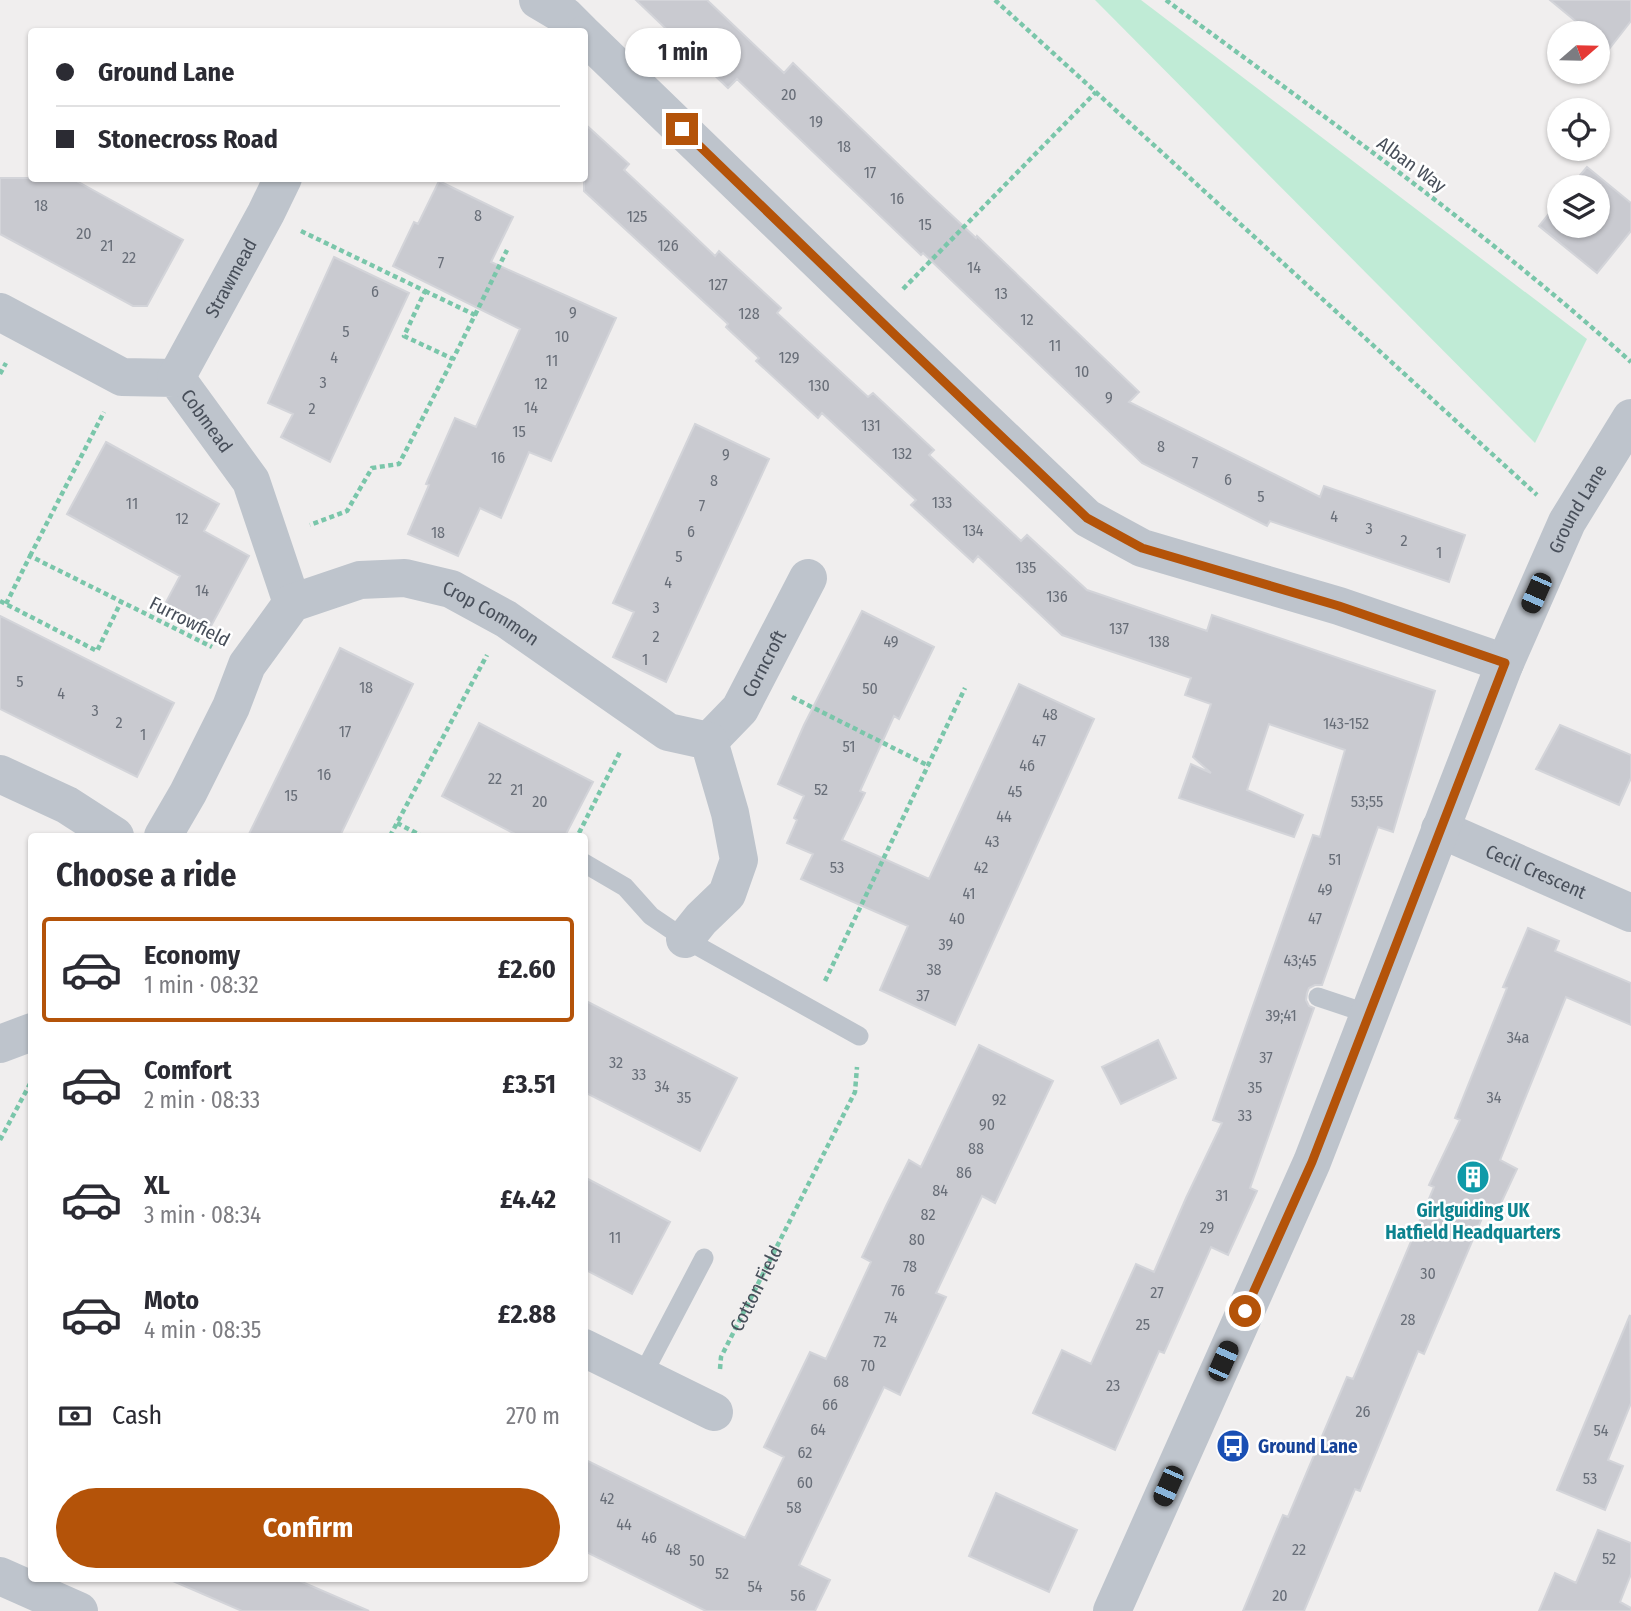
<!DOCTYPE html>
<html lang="en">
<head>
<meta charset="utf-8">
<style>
  :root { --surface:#fff; --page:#f7f7f7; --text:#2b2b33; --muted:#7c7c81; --line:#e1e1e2; --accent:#b45309 }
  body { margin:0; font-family:"Fira Sans Condensed",sans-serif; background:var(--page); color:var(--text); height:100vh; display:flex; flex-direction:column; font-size:26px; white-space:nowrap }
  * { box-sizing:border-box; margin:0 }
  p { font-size:23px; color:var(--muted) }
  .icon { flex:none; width:38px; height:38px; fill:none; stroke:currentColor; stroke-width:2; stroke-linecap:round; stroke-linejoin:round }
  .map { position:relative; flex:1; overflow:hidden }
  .sheet { position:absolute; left:28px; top:833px; width:560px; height:749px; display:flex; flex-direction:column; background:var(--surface); border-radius:7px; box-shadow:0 2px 5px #0004 }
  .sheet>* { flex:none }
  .top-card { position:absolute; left:28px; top:28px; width:560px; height:154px; border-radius:7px; box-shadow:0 2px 5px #0004; display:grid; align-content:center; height:154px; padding:0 28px; background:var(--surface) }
  .needle { width:46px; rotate:70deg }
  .buttons { position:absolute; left:1547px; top:21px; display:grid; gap:14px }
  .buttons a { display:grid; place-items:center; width:63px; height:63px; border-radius:50%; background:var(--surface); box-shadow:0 2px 5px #0004; font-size:35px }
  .end { position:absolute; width:32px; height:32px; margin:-16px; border:9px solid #b45309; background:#fff; box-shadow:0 0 0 4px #fff }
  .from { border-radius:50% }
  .bubble { position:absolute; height:49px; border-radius:24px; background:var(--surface); box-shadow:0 2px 5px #0004; font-size:23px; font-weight:700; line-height:49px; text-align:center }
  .car { position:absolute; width:21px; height:42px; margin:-21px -10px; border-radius:9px; box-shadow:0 0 5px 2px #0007; background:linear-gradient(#222 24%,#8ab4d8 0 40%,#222 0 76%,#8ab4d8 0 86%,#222 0) }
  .top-card b { display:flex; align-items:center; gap:24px; height:66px; font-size:26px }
  .top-card b+b { border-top:2px solid var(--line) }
  .top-card i { width:18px; height:18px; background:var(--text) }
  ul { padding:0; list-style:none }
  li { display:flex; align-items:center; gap:21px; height:105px; margin:0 14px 10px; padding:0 14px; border:4px solid transparent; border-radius:7px }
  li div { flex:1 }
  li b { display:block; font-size:26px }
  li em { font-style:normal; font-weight:700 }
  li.current { border-color:var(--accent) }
  li>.icon { width:63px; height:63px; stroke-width:1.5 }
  h2 { padding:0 28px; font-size:32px; line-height:84px }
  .pay { display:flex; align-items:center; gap:18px; height:77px; padding:0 28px; font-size:26px }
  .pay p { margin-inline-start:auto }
  .primary-button { display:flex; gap:14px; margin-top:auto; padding:14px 28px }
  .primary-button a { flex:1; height:80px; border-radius:42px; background:var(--accent); color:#fff; font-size:28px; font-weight:700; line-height:80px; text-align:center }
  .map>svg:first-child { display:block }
  .green { fill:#c0ebd6 }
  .building { fill:#c9cad0; stroke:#d3d4d9; stroke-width:2 }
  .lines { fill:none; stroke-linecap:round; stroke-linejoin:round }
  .path { stroke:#7ac6aa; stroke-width:4.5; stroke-dasharray:5 3.5; stroke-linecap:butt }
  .lane { stroke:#bec4cc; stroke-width:19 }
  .street { stroke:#bec4cc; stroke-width:38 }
  .route { stroke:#b45309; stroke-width:9 }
  .labels { text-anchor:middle; stroke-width:5; stroke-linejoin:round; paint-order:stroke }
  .number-label { font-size:16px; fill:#686e78 }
  .street-label { font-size:19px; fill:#484f5a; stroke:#fff }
  .culture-label { font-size:19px; font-weight:bold; fill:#0d838f; stroke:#fff }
  .transit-label { font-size:19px; font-weight:bold; fill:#164399; stroke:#fff; text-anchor:start }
</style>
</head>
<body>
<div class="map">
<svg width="1631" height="1611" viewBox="0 0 1631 1611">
  <rect width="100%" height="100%" fill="#f0eeee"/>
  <!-- green -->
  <path class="green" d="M1095 0H1141L1587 339 1535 443Z"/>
  <!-- building -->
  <path class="building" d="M636 0H707L784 73 793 63 928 193 976 238 977 236 1139 392 1129 402 1320 497 1324 486 1465 535 1449 582 1270 521 1267 526 1142 463 923 253 921 255 737 79 728 88Z
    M1550 0H1631V21L1609 49 1598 40V33H1590Z
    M584 123 629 164 624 170 669 212 715 256 719 251 781 308 777 313 868 397 873 393 934 450 929 455 1021 541 1027 535 1087 590 1207 631 1212 615 1435 691 1393 832 1378 827 1322 985H1315L1309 988 1307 993 1306 1000 1309 1006 1314 1008 1250 1188 1257 1191 1228 1255 1211 1247 1164 1353 1159 1351 1115 1450 1033 1413 1062 1350 1091 1364 1136 1264 1154 1272 1186 1198 1222 1123 1213 1120 1313 835 1320 837 1345 750 1269 724 1247 790 1303 815 1294 837 1179 798 1191 764 1211 773 1193 757 1211 704 1185 695 1191 678 1062 635 978 556 973 562 911 505 916 500 822 413 818 418 756 361 759 358 726 327 728 324 584 191Z
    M1587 167 1631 203V231L1597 273 1539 226 1559 201V226H1598V187H1570Z
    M0 178H71L183 240 147 306H133L0 234Z
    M439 181 513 217 491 262 616 318 551 461 529 452 501 518 480 508 458 556 408 534 429 485 426 484 455 418 476 427 520 329 393 266 414 222 418 224Z
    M334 257 409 293 330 462 281 437 293 414 268 403Z
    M695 424 769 459 666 682 613 657 634 612 613 603Z
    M106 442 219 504 204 531 249 556 210 628 165 604 180 576 67 514Z
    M862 611 934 647 899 719 894 716 860 791 865 793 842 840 929 879 1019 684 1094 719 955 1025 880 990 908 926 801 879 813 854 787 843 797 820 794 818 804 796 778 784 804 725Z
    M0 616 174 703 137 777 0 709Z
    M340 648 413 684 340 836H248Z
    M479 723 593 782 565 836H519L442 796Z
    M1560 725 1631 755V778L1619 805 1536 769Z
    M1528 928 1559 941 1555 951 1631 983V1025L1566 997 1500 1160 1517 1169 1495 1216 1485 1211 1424 1354 1418 1351 1360 1491 1355 1489 1304 1611H1243L1283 1515 1288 1517 1347 1377 1353 1379 1434 1187 1429 1185 1460 1120 1455 1118 1507 988 1503 987Z
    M584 1000 737 1078 700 1151 584 1092Z
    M1158 1040 1176 1078 1121 1104 1102 1067Z
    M979 1045 1053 1081 995 1203 982 1196 936 1293 946 1297 900 1395 884 1387 799 1565 830 1580 815 1611H706L584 1551V1459L745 1538 784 1457 764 1447 810 1352 826 1359 871 1262 862 1257 887 1204 909 1160 921 1167Z
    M584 1177 670 1222 632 1294 584 1269Z
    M1630 1315 1631 1403 1608 1460 1623 1466 1605 1510 1557 1490Z
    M996 1493 1077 1530 1049 1592 969 1556Z
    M1598 1530 1631 1543V1574L1620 1602 1631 1608V1611H1539L1555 1573 1576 1583Z
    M166 1578H293L369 1611H242Z"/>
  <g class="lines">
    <!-- path -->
    <g class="path">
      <path d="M995 0 1537 495"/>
      <path d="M1166 0C1324 117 1485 230 1631 362"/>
      <path d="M301 231 425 291 404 336 453 359 399 464 372 468 347 511 310 525"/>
      <path d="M903 289 1096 92"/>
      <path d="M425 291 475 315 453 359"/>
      <path d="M475 315 507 250"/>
      <path d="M0 374 6 363"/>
      <path d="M30 556 104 412"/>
      <path d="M0 601 97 651 121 602"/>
      <path d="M6 604 30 556 212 647"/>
      <path d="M792 697 929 766"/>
      <path d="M397 823 422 836"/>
      <path d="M579 833 621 750"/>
      <path d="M390 836 487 655"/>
      <path d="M825 981 965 688"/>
      <path d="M0 1140 32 1080"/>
      <path id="s1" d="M720 1369 721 1357 855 1092 857 1067"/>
    </g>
    <!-- lane -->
    <path class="lane" d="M584 863 625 887 651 916 685 939 859 1036
      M1318 997 1369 1014
      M642 1376 704 1258"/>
    <!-- street -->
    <g class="street">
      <path d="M538 0 565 16 581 32"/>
      <path d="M584 35 876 317 1087 518 1142 548 1339 606 1505 663"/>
      <path id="s2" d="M0 312 122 377 176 378 251 481 292 603"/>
      <path id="s3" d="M176 378 266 213 283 178"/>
      <path id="s4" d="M709 741 740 709 808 578"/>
      <path d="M0 774 67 805 115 836"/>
      <path id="s5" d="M1440 829 1631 913"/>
      <path id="s6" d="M163 836 188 793 231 707 247 665 292 603 360 580 405 578 451 589 506 619 668 732 709 741 730 813 739 860 727 894 701 919 685 939"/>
      <path d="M0 1044 32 1032"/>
      <path d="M584 1348 714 1412"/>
      <path d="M0 1576 79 1611"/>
      <path id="s7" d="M1112 1611 1312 1162 1505 663 1567 522 1631 418"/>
    </g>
  </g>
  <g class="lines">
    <!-- route -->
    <path class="route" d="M682 129 895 335 1087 518 1142 548 1339 606 1505 663 1312 1162 1245 1311"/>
  </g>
  <!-- icons -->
  <defs>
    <symbol id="building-disc" viewBox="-11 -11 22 22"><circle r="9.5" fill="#0f9aa8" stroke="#fff"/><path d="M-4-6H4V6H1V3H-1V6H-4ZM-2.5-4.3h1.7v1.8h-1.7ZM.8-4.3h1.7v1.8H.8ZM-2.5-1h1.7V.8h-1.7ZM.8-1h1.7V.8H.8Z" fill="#fff"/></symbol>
    <symbol id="bus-disc" viewBox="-11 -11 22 22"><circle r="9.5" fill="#1a4fb4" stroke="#fff"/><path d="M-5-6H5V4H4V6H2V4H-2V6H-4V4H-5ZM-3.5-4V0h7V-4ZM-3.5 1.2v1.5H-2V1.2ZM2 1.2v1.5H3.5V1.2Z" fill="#fff"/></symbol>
  </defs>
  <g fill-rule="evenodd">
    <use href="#building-disc" x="1454" y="1158" width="38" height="38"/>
    <use href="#bus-disc" x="1214" y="1427" width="38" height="38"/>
  </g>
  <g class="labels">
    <!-- number labels -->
    <g class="number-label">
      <text x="789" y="100">20</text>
      <text x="816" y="127">19</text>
      <text x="844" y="152">18</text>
      <text x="870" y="178">17</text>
      <text x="897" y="204">16</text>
      <text x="41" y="211">18</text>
      <text x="478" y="221">8</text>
      <text x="637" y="222">125</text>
      <text x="925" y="230">15</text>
      <text x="84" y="239">20</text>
      <text x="107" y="251">21</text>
      <text x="668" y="251">126</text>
      <text x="129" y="263">22</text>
      <text x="441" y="268">7</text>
      <text x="974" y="273">14</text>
      <text x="718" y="290">127</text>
      <text x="375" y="297">6</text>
      <text x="1001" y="299">13</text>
      <text x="573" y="318">9</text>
      <text x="749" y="319">128</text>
      <text x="1027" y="325">12</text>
      <text x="346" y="337">5</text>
      <text x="562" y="342">10</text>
      <text x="1055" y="351">11</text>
      <text x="334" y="363">4</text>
      <text x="789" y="363">129</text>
      <text x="552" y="366">11</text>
      <text x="1082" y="377">10</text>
      <text x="323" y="388">3</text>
      <text x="541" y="389">12</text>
      <text x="819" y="391">130</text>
      <text x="1109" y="403">9</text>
      <text x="531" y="413">14</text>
      <text x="312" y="414">2</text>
      <text x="871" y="431">131</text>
      <text x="519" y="437">15</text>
      <text x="1161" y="452">8</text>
      <text x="902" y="459">132</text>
      <text x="726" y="460">9</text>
      <text x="498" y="463">16</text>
      <text x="1195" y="468">7</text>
      <text x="1228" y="485">6</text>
      <text x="714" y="486">8</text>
      <text x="1261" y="502">5</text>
      <text x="942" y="508">133</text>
      <text x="132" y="509">11</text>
      <text x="702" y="511">7</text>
      <text x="1334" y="522">4</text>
      <text x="182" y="524">12</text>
      <text x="1369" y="534">3</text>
      <text x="973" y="536">134</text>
      <text x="691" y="537">6</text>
      <text x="438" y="538">18</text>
      <text x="1404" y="546">2</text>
      <text x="1439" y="558">1</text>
      <text x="679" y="562">5</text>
      <text x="1026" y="573">135</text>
      <text x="668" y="588">4</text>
      <text x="202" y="596">14</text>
      <text x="1057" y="602">136</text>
      <text x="656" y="613">3</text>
      <text x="1119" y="634">137</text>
      <text x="656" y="642">2</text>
      <text x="891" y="647">49</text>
      <text x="1159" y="647">138</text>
      <text x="645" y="665">1</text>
      <text x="20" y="687">5</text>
      <text x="366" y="693">18</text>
      <text x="870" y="694">50</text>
      <text x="61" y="699">4</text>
      <text x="95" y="716">3</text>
      <text x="1050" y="720">48</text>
      <text x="119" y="728">2</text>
      <text x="1346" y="729">143-152</text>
      <text x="345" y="737">17</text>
      <text x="143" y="740">1</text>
      <text x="1039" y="746">47</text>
      <text x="849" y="752">51</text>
      <text x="1027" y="771">46</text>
      <text x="324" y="780">16</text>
      <text x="495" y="784">22</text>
      <text x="517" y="795">21</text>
      <text x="821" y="795">52</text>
      <text x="1015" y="797">45</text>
      <text x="291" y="801">15</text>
      <text x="540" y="807">20</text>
      <text x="1367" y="807">53;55</text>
      <text x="1004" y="822">44</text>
      <text x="992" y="847">43</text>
      <text x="1335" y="865">51</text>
      <text x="837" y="873">53</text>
      <text x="981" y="873">42</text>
      <text x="1325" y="895">49</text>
      <text x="969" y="899">41</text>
      <text x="957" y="924">40</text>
      <text x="1315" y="924">47</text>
      <text x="946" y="950">39</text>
      <text x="1300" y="966">43;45</text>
      <text x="934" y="975">38</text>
      <text x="923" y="1001">37</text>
      <text x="1281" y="1021">39;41</text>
      <text x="1518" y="1043">34a</text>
      <text x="1266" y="1063">37</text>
      <text x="616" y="1068">32</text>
      <text x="639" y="1080">33</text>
      <text x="662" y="1092">34</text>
      <text x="1255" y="1093">35</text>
      <text x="684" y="1103">35</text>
      <text x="1494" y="1103">34</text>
      <text x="999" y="1105">92</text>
      <text x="1245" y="1121">33</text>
      <text x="987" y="1130">90</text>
      <text x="976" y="1154">88</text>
      <text x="964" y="1178">86</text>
      <text x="940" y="1196">84</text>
      <text x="1222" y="1201">31</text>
      <text x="928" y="1220">82</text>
      <text x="1207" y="1233">29</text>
      <text x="615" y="1243">11</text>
      <text x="917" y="1245">80</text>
      <text x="910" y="1272">78</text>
      <text x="1428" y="1279">30</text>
      <text x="898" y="1296">76</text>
      <text x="1157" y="1298">27</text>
      <text x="891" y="1323">74</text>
      <text x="1408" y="1325">28</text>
      <text x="1143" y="1330">25</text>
      <text x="880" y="1347">72</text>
      <text x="868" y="1371">70</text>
      <text x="841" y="1387">68</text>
      <text x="1113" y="1391">23</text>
      <text x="830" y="1410">66</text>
      <text x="1363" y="1417">26</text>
      <text x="818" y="1435">64</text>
      <text x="1601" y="1436">54</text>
      <text x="805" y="1458">62</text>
      <text x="1590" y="1484">53</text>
      <text x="805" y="1488">60</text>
      <text x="607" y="1504">42</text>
      <text x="794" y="1513">58</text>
      <text x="624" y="1530">44</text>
      <text x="649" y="1543">46</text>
      <text x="673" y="1555">48</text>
      <text x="1299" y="1555">22</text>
      <text x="1609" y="1564">52</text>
      <text x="697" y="1566">50</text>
      <text x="722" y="1579">52</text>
      <text x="755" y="1592">54</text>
      <text x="798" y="1601">56</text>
      <text x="1280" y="1601">20</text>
    </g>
    <!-- street labels -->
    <g class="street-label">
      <text transform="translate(1412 164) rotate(36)" y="7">Alban Way</text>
      <text dy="7" stroke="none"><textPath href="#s3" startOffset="114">Strawmead</textPath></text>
      <text dy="7" stroke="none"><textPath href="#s2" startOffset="245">Cobmead</textPath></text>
      <text dy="7" stroke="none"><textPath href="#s7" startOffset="1197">Ground Lane</textPath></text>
      <text dy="7" stroke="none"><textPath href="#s6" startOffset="478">Crop Common</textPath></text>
      <text transform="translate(190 621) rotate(27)" y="7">Furrowfield</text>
      <text dy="7" stroke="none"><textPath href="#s4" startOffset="96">Corncroft</textPath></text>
      <text dy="7" stroke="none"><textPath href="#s5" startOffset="105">Cecil Crescent</textPath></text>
      <text dy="7" stroke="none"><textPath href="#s1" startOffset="89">Cotton Field</textPath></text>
    </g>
    <!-- culture labels -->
    <g class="culture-label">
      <text x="1473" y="1217">Girlguiding UK<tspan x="1473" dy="22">Hatfield Headquarters</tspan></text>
    </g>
    <!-- transit labels -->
    <g class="transit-label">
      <text x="1258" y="1453">Ground Lane</text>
    </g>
  </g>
</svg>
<div class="buttons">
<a><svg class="needle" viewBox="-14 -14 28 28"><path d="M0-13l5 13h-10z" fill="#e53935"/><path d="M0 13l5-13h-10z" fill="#7c7c81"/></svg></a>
<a><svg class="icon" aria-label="locate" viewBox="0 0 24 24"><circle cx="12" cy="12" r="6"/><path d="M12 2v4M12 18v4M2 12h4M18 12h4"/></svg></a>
<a><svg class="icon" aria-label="layers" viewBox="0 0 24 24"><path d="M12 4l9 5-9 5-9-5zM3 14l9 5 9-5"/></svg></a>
</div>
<i class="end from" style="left:1245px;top:1311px"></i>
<i class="end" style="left:682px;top:129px"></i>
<div class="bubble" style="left:625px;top:28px;width:116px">1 min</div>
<i class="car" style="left:1536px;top:593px;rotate:204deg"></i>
<i class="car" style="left:1223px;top:1361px;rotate:24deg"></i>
<i class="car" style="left:1168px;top:1486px;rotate:204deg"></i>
<div class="top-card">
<b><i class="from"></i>Ground Lane</b>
<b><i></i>Stonecross Road</b>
</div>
<section class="sheet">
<h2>Choose a ride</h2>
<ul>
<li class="current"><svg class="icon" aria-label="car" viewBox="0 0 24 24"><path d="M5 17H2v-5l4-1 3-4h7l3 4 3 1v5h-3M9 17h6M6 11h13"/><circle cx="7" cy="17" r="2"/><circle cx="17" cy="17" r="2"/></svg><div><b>Economy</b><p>1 min · 08:32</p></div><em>£2.60</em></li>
<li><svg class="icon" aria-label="car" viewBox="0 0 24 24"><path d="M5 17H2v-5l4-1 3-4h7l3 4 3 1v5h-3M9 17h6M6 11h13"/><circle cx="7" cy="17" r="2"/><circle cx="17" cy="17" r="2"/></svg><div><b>Comfort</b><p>2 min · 08:33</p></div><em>£3.51</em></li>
<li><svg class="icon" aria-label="car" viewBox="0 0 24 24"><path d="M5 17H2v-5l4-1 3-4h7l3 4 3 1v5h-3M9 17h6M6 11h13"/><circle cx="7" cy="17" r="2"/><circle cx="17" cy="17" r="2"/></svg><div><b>XL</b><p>3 min · 08:34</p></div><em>£4.42</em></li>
<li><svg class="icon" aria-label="car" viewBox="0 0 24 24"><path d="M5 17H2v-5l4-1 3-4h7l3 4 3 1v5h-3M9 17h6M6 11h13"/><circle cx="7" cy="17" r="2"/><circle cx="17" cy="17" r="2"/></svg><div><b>Moto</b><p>4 min · 08:35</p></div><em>£2.88</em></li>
</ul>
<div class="pay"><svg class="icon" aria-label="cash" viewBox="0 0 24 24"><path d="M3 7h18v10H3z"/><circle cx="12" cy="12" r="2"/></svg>Cash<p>270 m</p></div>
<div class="primary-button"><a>Confirm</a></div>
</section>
</div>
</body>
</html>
